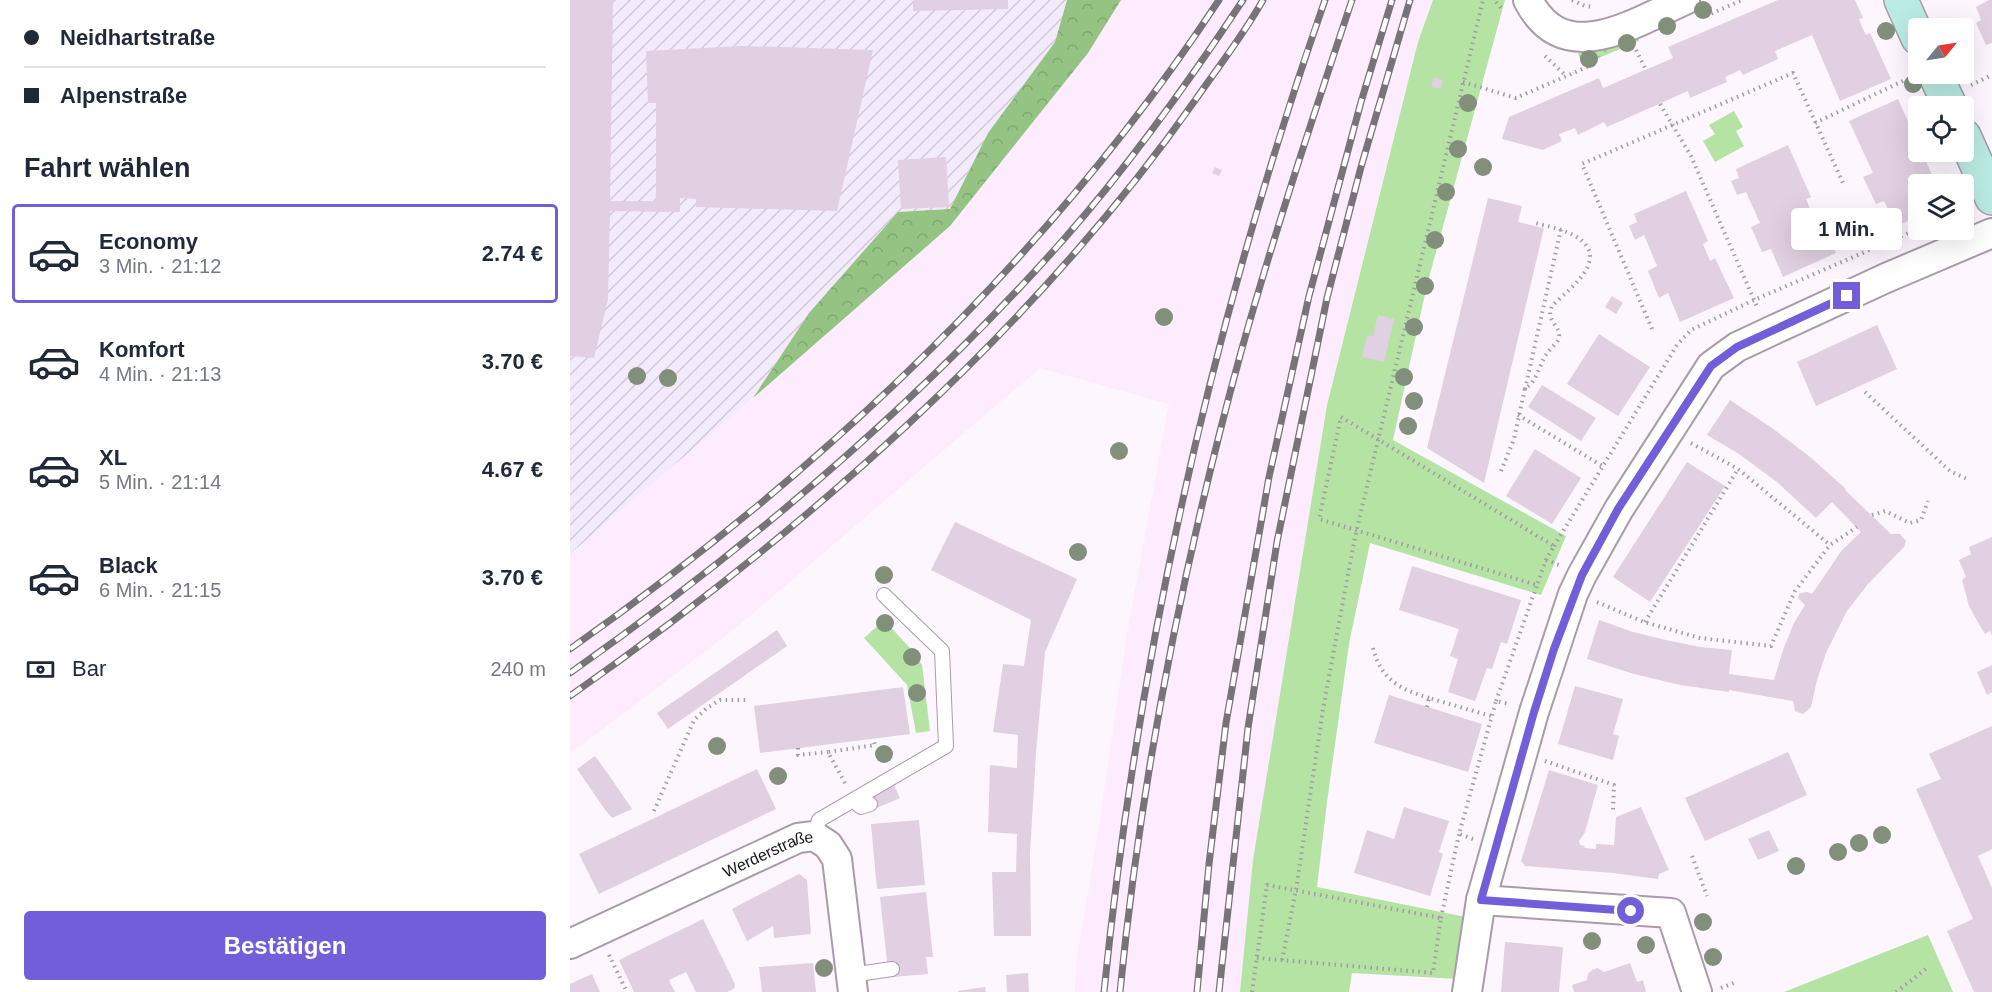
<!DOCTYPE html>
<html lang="de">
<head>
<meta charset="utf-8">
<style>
  :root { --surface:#fff; --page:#f2f2f3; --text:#1f2937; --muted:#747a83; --line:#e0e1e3; --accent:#725ed8 }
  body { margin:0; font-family:Helvetica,sans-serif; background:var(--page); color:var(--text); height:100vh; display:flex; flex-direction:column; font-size:22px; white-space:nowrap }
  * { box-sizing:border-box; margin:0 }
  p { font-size:20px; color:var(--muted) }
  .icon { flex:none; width:33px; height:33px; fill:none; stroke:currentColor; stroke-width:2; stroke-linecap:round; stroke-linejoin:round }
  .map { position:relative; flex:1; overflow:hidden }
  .panel { display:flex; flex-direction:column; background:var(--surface); width:570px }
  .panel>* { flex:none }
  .hud { display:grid; align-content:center; height:132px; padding:0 24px; background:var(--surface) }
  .needle { width:39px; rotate:60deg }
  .fabs { position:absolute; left:1338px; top:18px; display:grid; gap:12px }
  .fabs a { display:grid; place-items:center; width:66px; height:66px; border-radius:6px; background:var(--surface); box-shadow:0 6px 24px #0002; font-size:30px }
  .end { position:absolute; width:27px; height:27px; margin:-14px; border:8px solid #725ed8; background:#fff; box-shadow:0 0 0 3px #fff }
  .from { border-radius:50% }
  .bubble { position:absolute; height:42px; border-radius:6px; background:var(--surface); box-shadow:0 6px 24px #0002; font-size:20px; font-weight:700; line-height:42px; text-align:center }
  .hud b { display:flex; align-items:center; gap:21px; height:57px; font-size:22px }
  .hud b+b { border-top:2px solid var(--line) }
  .hud i { width:15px; height:15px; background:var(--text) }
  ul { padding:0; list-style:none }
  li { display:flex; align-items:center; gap:18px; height:99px; margin:0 12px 9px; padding:0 12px; border:3px solid transparent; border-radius:6px }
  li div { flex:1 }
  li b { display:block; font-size:22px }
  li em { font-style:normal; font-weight:700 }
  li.current { border-color:var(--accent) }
  li>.icon { width:54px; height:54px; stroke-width:1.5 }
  h2 { padding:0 24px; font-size:27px; line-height:72px }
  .pay { display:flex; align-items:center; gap:15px; height:66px; padding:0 24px; font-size:22px }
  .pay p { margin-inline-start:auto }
  .action { display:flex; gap:12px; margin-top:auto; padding:12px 24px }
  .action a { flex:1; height:69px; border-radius:6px; background:var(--accent); color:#fff; font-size:24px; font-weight:700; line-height:69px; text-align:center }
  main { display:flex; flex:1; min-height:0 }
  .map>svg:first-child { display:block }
  .industrial { fill:url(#industrial-furrows) }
  .built { fill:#fdebfe }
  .grass { fill:url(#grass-dots) }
  .forest { fill:url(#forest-crowns) }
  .park { fill:#b4e3a4 }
  .building { fill:#e0d0e1 }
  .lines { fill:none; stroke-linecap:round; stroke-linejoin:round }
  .lane-casing { stroke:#aa9bab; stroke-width:16 }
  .street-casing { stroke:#aa9bab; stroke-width:32 }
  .secondary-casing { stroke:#aa9bab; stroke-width:36 }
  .path { stroke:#a19ba2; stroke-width:4; stroke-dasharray:1.5 4.5; stroke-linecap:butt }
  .lane { stroke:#fff; stroke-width:14 }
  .street { stroke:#fff; stroke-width:28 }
  .secondary { stroke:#baece4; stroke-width:33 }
  .rail-casing { stroke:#787279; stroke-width:7 }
  .rail { stroke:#fff; stroke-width:4.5; stroke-dasharray:14; stroke-linecap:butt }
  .tree { fill:#818f7b }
  .route { stroke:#725ed8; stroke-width:8 }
  .labels { text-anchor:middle; stroke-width:4.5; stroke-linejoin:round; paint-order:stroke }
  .street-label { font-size:16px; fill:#1c171d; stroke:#fff }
</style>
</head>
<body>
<main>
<section class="panel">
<div class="hud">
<b><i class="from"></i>Neidhartstraße</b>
<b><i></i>Alpenstraße</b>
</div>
<h2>Fahrt wählen</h2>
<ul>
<li class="current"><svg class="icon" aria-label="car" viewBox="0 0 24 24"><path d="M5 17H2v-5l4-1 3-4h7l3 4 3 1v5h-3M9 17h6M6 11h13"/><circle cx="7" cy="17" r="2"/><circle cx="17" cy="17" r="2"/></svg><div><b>Economy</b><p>3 Min. · 21:12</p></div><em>2.74 €</em></li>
<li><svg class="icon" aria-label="car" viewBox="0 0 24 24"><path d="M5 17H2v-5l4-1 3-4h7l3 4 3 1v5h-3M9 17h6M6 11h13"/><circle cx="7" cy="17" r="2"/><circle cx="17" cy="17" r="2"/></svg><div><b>Komfort</b><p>4 Min. · 21:13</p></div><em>3.70 €</em></li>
<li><svg class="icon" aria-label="car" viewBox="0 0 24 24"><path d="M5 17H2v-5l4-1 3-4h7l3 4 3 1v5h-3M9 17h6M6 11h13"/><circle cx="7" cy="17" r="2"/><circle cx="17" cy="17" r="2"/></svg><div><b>XL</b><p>5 Min. · 21:14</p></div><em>4.67 €</em></li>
<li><svg class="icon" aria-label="car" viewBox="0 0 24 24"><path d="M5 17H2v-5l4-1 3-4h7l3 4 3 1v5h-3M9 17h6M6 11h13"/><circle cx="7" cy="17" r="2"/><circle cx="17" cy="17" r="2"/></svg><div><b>Black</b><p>6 Min. · 21:15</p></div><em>3.70 €</em></li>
</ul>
<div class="pay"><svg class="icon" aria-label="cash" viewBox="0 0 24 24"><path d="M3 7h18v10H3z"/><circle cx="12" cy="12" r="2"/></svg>Bar<p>240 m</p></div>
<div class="action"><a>Bestätigen</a></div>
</section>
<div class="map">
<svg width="1422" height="992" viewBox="0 0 1422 992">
  <defs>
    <pattern id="industrial-furrows" width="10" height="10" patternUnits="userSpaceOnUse" patternTransform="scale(1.5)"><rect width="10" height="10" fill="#f3ebfc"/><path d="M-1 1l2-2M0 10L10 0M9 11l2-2" fill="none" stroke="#d0c9d8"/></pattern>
    <pattern id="grass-dots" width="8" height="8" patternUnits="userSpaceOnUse" patternTransform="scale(1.5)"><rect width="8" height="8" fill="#b4e3a4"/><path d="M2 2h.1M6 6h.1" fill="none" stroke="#9ac28d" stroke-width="1.8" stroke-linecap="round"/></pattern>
    <pattern id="forest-crowns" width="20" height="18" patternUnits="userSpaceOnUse" patternTransform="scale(1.5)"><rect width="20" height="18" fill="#94c384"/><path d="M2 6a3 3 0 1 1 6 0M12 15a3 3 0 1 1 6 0" fill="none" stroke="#7fa772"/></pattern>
  </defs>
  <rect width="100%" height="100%" fill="#fdf6fe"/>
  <!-- industrial -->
  <path class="industrial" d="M0 0H497L485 42 418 133 380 209 239 313 183 398 0 554Z"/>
  <!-- built -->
  <path class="built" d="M551 0H863L848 42 757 405 683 860 670 992H505L506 965 526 846 557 635 599 404 470 368 167 627 21 738 0 752V554L183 398 380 226 518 53Z"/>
  <!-- grass -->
  <path class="grass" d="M1066 34 1069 41 1012 65 1008 53 1024 51Z"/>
  <!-- forest -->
  <path class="forest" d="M497 0H551L518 53 380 226 183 398 239 313 328 212 380 209 418 133 485 42Z"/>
  <!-- park -->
  <path class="park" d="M863 0H935L857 285 823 440 996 536 971 595 800 543 779 644 757 802 747 887 896 917 888 979 782 973 779 992H670L683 860 757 405 848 42Z
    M1164 111 1173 127 1166 131 1174 146 1145 162 1133 141 1145 134 1139 125Z
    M314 620 341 649 352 665 360 731 346 733 337 685 294 638Z
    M1358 935 1383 992H1214Z"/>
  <!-- building -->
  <path class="building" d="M0 0H43L40 201H86V103H78L76 51 172 46 303 50 267 211 126 207V199L110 198V212L40 211 38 299 24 358 0 356Z
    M343 0H438V9L343 11Z
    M1208 0H1285L1293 18 1289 19 1292 27 1296 35 1300 33 1321 79 1270 101 1242 35 1205 51 1208 59 1173 75 1170 70 1164 73 1155 77 1157 82 1120 98 1118 91 1037 127 1034 122 1008 135 1005 128 989 134 992 141 973 150 932 139 939 117 1029 78 1033 88 1103 58 1098 47Z
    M1419 0H1422V43L1416 45 1406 23 1411 20 1406 7Z
    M864 77 873 80 871 89 861 87Z
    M1328 99 1348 144V146L1344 148 1347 156 1350 163 1356 161 1366 184H1348V217L1326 226 1314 201 1306 204 1293 177 1303 173 1279 121Z
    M1218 145 1241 197 1236 199 1243 216 1248 213 1266 253 1213 277 1201 249 1192 252 1181 227 1190 223 1176 192 1167 195 1161 181 1169 178 1166 169Z
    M376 157 379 207 331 209 328 160Z
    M645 167 652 170 649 176 642 173Z
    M1116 191 1138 241 1133 244 1140 261 1145 258 1164 298 1110 322 1098 293 1089 298 1078 271 1087 266 1074 235 1065 240 1059 226 1067 222 1064 214Z
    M918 198 952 206 948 222 974 228 914 483 857 448Z
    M1042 296 1053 303 1046 314 1035 307Z
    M808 315 824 319 814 362 792 357 797 335 803 336Z
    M1307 325 1327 369 1246 406 1227 362Z
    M1029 334 1080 367 1048 416 997 384Z
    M972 385 1026 418 1011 441 958 407Z
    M1160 400 1202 428 1239 456 1276 489 1275 490 1321 534H1330L1336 541 1334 547 1298 584 1277 611 1256 653 1247 680 1241 707 1233 714 1225 711 1223 701 1159 690V692L1110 685 1064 674 1017 659 1029 620 1063 632 1096 640 1130 647 1162 650 1159 674 1204 680 1214 647 1224 623 1235 605 1228 598 1230 593 1237 592 1242 594 1272 550 1291 532 1262 502 1246 518 1207 482 1169 454 1137 435Z
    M965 449 1011 478 982 524 936 496Z
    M1117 462 1155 486 1080 602 1043 577Z
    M385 522 507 579 475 652 466 753 460 853 461 936H424L422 872H446L447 834 418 832 420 765 447 768 448 735 423 732 433 664 454 666 461 620 361 570Z
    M1422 537V636L1420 631 1415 634 1410 626 1399 606 1392 580 1396 577 1389 560 1401 554 1399 547Z
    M842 566 951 600 937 644 931 642 922 669 917 668 905 701 878 692 888 659 880 656 889 629 829 610Z
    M207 630 217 646 98 729 87 713Z
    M1422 665V692L1417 695 1407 672Z
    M1005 686 1053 699 1043 734 1049 736 1043 760 988 744Z
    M333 687 340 734 190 753 184 706Z
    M819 695 912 724 898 772 804 743Z
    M1422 726V849L1408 856 1422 888V992H1404L1377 931 1403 919 1346 789 1371 779 1359 754Z
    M1218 752 1237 795 1135 841 1115 798Z
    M25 756 43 781 62 809 42 818 36 811 7 769Z
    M187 769 206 809 29 894 9 854Z
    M979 770 1028 785 1015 832 1009 841 1010 845 1015 846 1014 848 1026 849V844L1044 845 1046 817 1071 807 1099 870 1089 874 1088 879 1043 873 955 866 951 861Z
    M324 785 330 798 302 810 297 798Z
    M834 807 879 821 869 852 873 854 860 896 784 873 797 830 824 839Z
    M349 820 355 885 307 889 301 824Z
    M1199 830 1209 851 1188 860 1178 839Z
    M229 874 237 880 241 934 204 938 203 926 177 941 162 909Z
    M356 892 363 957H356L358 974 323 977 321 961 317 962 310 897Z
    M133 919 165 984 164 989 157 992H126L116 972 99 980 105 992H64L49 960Z
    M935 942 993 947 989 992H931Z
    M243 963 246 992H192L189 967Z
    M1060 963 1067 982 1073 980 1076 992H1004L1002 985 1017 980 1018 974 1022 970 1027 968 1034 972Z
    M458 973 459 992H437L436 975Z
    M22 974 30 992H0V984Z
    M415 987 416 992H388V991Z"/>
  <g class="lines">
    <defs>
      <path id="lane" d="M283 800 291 807 300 804
        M244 836 249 820 376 746 372 651 314 595
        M281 975 322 969"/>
      <g id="street">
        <path d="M958 0C994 70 1064 23 1115 0"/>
        <path d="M911 900 1101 913 1127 992"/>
        <path id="s1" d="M0 944 228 838 244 836 258 845 267 859 283 992"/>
        <path d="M897 992 911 900 964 712 1003 594 1012 575 1049 509 1141 366 1167 347 1199 332 1316 278 1422 233"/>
      </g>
      <path id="secondary" d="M1331 0 1348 38
        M1365 74 1380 106
        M1394 136 1422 198"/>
    </defs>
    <!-- lane casing -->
    <use href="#lane" class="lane-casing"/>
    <!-- street casing -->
    <use href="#street" class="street-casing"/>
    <!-- secondary casing -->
    <use href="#secondary" class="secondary-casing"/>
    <!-- path -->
    <path class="path" d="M1002 0 1015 6 1024 7
      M926 2 932 9
      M1136 16 1172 0
      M1066 50 1076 70
      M975 56 996 76
      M893 82 946 98 1024 64
      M1401 85 1422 75
      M1090 104 1121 156 1188 309
      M1245 123 1337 79
      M1082 329 1012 164 1223 73 1273 183
      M955 389 991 229
      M1295 392 1380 471 1397 479
      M948 415 1034 467
      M771 417 984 546 976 560 967 585 749 519Z
      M1121 443 1168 469 1260 545
      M931 471 944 439 955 388C968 382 969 363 978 352 981 348 989 342 989 337 991 326 975 321 982 306 993 295 1010 282 1017 268 1032 237 986 228 965 223
      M1302 515 1315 511 1340 523 1351 520 1358 501
      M984 546 1107 345 1121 330 1184 300 1348 229
      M976 560 989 565
      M1027 602 1074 622 1130 638 1201 646 1225 591 1260 545 1287 527
      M1075 622 1168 469
      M803 648C811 680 830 689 859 698
      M926 701 967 585
      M857 707 859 698 921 716
      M228 748V755L258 752
      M975 761 1044 785 1043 810
      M275 783 258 752 305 745 303 738
      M84 811 124 720 137 708 150 700H178
      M903 839 889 834 926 701 939 704
      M1122 856 1137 896
      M871 918 889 834
      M39 955 57 992
      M712 960 726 890 753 709 785 537 913 0
      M1151 988 1164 983
      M682 992 697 885 871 918 863 973 687 958
      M1326 992 1356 969"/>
    <!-- lane -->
    <use href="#lane" class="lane"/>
    <!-- street -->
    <use href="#street" class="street"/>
    <!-- secondary -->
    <use href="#secondary" class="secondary"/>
    <defs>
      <path id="rail" d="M0 649C251 472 479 258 649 0
        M0 673C179 547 349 403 494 239 560 164 618 83 673 0
        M0 696C232 533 463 331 626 99 649 66 674 34 693 0
        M534 992C568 655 643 320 755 0
        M550 992C571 778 614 560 671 352 704 234 743 117 782 0
        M627 992 639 864 656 723 699 477 739 296 791 102 822 0
        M649 992 678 728 707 542 757 298 791 167 840 0"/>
    </defs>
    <!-- rail casing -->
    <use href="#rail" class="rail-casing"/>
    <!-- rail -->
    <use href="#rail" class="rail"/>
  </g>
  <!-- trees -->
  <g class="tree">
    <circle cx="1133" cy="10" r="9"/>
    <circle cx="1097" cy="26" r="9"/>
    <circle cx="1316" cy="31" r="9"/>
    <circle cx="1057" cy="43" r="9"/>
    <circle cx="1019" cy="59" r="9"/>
    <circle cx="1343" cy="84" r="9"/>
    <circle cx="898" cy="103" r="9"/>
    <circle cx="888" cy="149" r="9"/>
    <circle cx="913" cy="167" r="9"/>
    <circle cx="876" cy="192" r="9"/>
    <circle cx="865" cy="240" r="9"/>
    <circle cx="855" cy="286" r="9"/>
    <circle cx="594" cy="317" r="9"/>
    <circle cx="844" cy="327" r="9"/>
    <circle cx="67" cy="376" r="9"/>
    <circle cx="834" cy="377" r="9"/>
    <circle cx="98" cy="378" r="9"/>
    <circle cx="844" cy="401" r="9"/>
    <circle cx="838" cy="426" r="9"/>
    <circle cx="549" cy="451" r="9"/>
    <circle cx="508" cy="552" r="9"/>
    <circle cx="314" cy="575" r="9"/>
    <circle cx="315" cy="623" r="9"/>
    <circle cx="342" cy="657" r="9"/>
    <circle cx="347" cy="693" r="9"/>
    <circle cx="147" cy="746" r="9"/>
    <circle cx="314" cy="754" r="9"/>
    <circle cx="208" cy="776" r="9"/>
    <circle cx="1312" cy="835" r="9"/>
    <circle cx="1289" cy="843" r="9"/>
    <circle cx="1268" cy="852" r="9"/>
    <circle cx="1226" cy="866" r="9"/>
    <circle cx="1133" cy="922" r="9"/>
    <circle cx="1022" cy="941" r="9"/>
    <circle cx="1076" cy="945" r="9"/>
    <circle cx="1143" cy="957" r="9"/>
    <circle cx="254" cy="968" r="9"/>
  </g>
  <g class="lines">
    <!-- route -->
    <path class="route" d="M1061 911 911 900 964 712 984 649 1012 575 1048 509 1141 366 1167 347 1277 296"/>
  </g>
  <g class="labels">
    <!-- street labels -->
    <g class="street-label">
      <text dy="6" stroke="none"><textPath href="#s1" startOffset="218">Werderstraße</textPath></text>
    </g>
  </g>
</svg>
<div class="fabs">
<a><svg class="needle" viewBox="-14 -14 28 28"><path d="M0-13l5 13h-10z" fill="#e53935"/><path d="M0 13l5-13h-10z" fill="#747a83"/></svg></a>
<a><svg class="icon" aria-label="locate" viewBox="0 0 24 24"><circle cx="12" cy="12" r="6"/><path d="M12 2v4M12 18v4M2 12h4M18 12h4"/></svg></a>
<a><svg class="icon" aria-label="layers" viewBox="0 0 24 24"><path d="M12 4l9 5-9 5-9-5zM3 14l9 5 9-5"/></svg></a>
</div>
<i class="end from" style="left:1061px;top:911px"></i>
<i class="end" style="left:1277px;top:296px"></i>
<div class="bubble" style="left:1221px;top:208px;width:111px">1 Min.</div>
</div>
</main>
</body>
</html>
